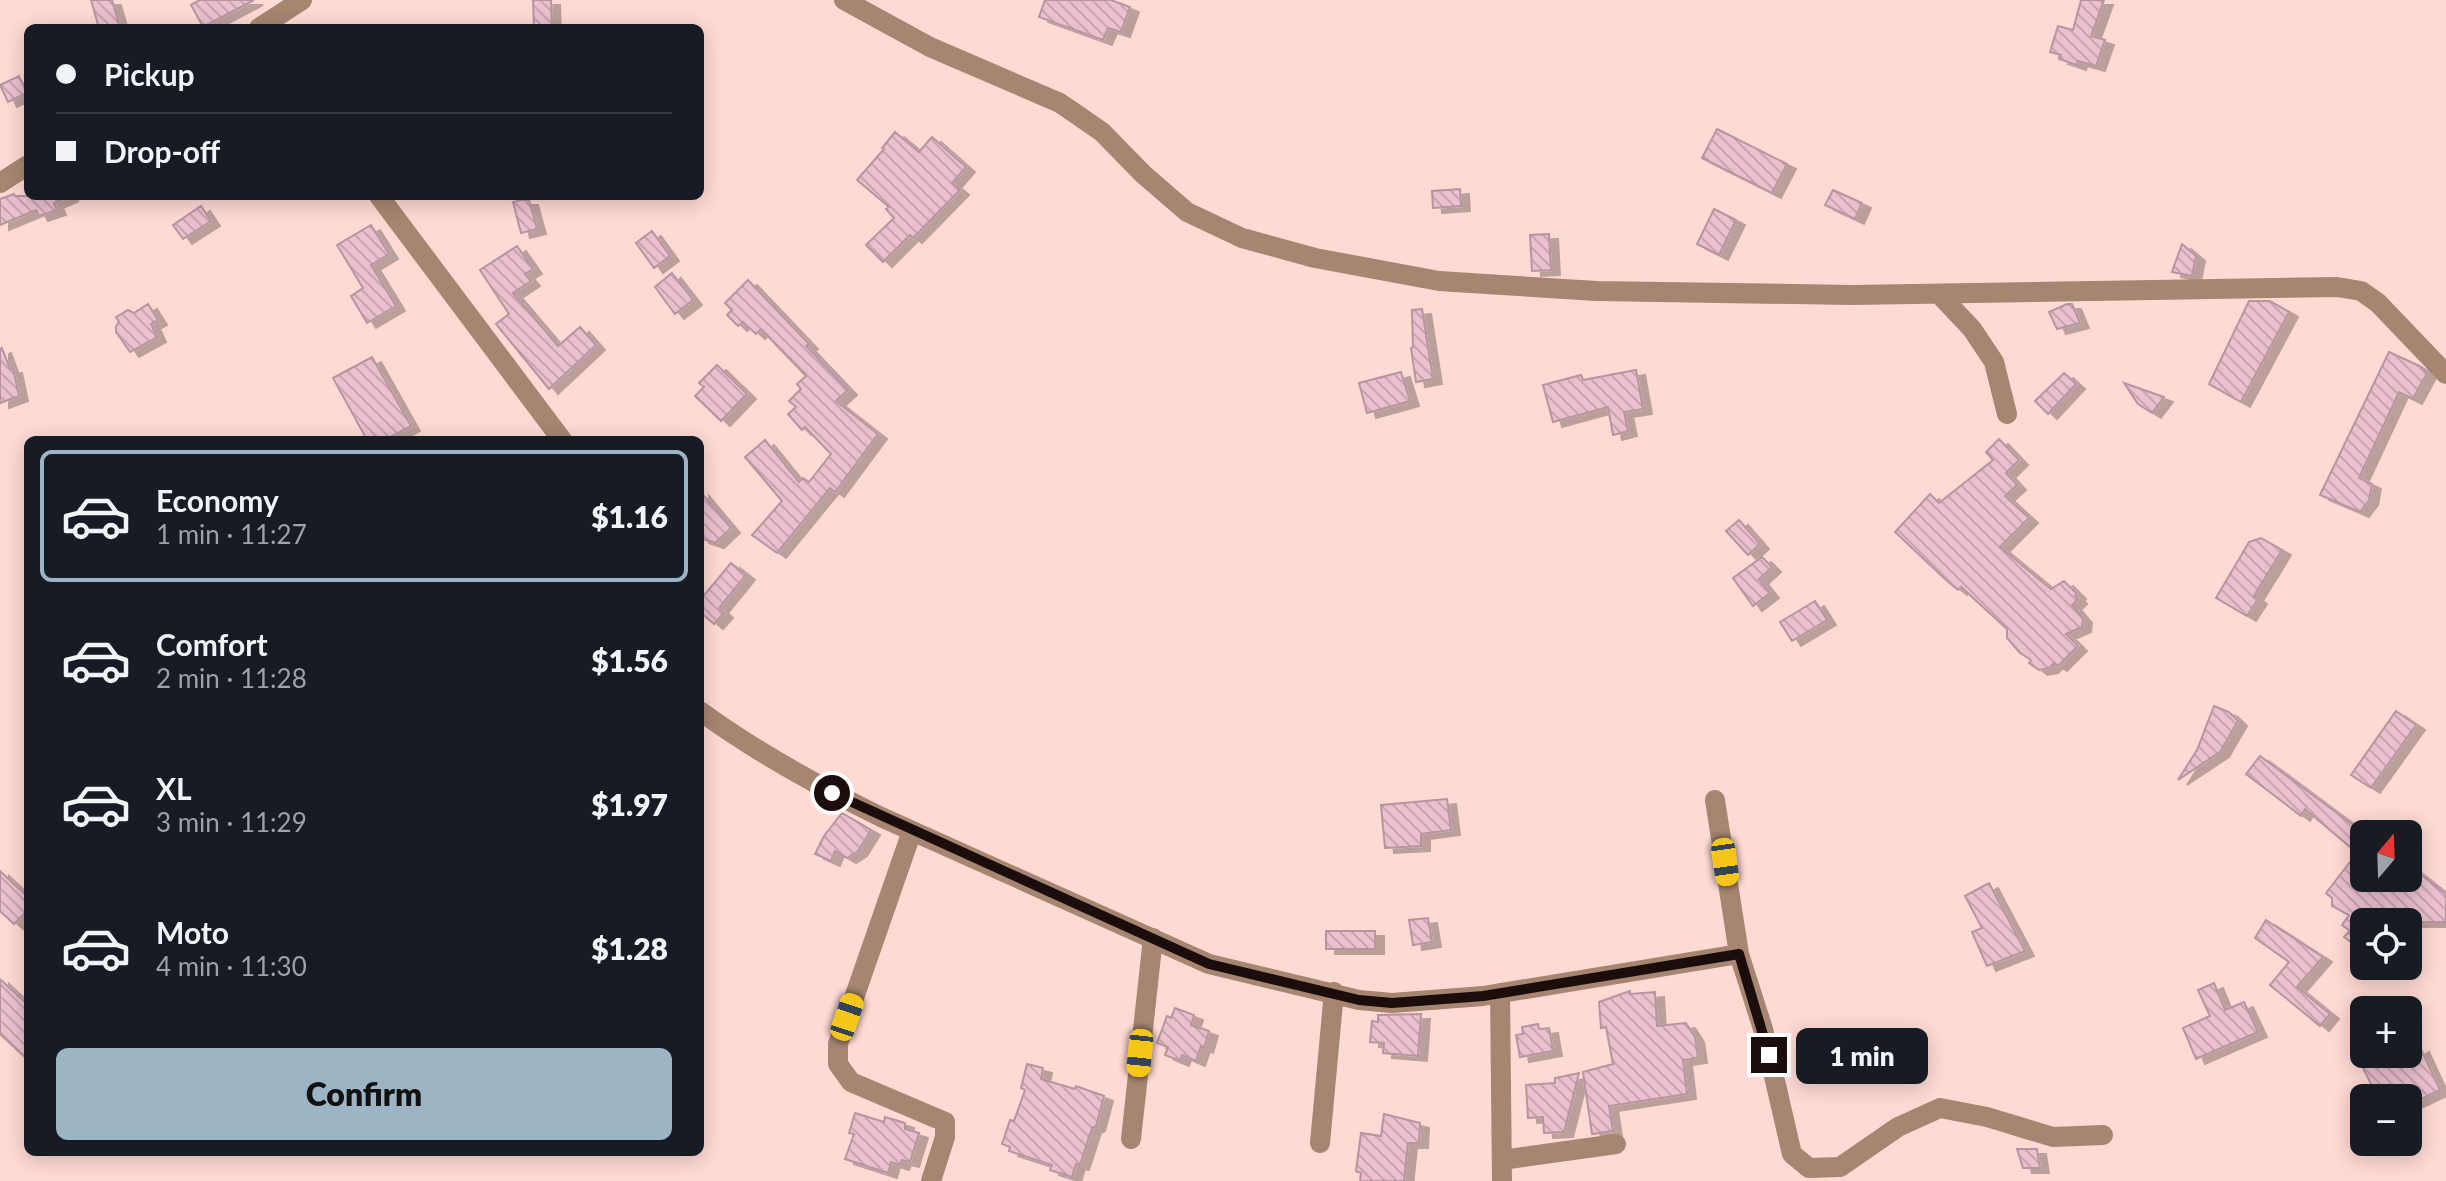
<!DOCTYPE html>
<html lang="en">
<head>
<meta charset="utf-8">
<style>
  :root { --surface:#171b24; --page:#20242c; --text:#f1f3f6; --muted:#9ea1a6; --line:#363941; --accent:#9cb4c3 }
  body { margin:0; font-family:Lato,sans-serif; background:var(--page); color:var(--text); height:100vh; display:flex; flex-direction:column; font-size:30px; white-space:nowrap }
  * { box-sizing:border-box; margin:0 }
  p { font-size:26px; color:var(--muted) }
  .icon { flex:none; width:44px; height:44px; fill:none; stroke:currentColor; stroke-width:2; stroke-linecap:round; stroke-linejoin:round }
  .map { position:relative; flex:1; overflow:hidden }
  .side { position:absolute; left:24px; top:436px; width:680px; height:720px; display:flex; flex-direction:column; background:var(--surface); border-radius:12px; box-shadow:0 4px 20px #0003 }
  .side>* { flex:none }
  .guide { position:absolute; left:24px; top:24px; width:680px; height:176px; border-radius:12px; box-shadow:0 4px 20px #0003; display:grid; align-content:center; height:176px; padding:0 32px; background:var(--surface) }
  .needle { width:52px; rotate:19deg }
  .buttons { position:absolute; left:2350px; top:820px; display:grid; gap:16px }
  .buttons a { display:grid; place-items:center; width:72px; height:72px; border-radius:12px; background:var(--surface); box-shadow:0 4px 20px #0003; font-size:40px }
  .end { position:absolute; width:36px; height:36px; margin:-18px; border:10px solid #1a0d0c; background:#fff; box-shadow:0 0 0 4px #fff }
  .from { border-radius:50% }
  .bubble { position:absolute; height:56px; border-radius:12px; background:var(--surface); box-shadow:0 4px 20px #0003; font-size:26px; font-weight:800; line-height:56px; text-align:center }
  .car { position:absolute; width:24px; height:48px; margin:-24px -12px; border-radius:10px; box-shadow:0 0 6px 2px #0007; background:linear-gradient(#f5c518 24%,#345 0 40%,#f5c518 0 76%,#345 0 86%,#f5c518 0) }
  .guide b { display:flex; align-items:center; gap:28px; height:76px; font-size:30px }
  .guide b+b { border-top:2px solid var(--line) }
  .guide i { width:20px; height:20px; background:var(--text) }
  ul { padding:14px 0 0; list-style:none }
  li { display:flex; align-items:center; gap:24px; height:132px; margin:0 16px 12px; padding:0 16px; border:4px solid transparent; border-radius:12px }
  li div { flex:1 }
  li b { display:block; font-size:30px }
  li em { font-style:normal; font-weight:800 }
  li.current { border-color:var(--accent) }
  li>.icon { width:72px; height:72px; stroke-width:1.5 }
  .action { display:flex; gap:16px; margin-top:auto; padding:16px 32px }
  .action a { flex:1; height:92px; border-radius:12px; background:var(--accent); color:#111; font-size:32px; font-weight:800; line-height:92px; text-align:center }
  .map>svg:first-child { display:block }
  .building { fill:url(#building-back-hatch); stroke:#b695a0; stroke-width:2; filter:url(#shadow) }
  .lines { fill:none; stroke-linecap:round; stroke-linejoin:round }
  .minor { stroke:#a68671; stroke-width:20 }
  .route { stroke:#1a0d0c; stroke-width:10 }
</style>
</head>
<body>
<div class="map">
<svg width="2446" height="1181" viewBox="0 0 2446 1181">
  <defs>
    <pattern id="building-back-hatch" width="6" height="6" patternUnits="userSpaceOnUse" patternTransform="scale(2)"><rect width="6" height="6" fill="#ebc0ce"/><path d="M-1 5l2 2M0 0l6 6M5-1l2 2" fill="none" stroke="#c9a4b0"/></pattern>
    <filter id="shadow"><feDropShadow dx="9" dy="5" stdDeviation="0" flood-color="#0004"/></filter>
  </defs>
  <rect width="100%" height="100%" fill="#ffd9d4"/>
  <!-- building -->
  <path class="building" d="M91 0H112L120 28H99Z
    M200 0H254L203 27 191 5Z
    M533 0H551L552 28H534Z
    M1045 0H1111L1130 7 1121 32 1108 28 1103 40 1039 17Z
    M2081 0H2104L2091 36 2105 40 2096 66 2078 61 2077 65 2059 59 2061 55 2050 52 2058 26 2073 30Z
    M19 76 27 93 8 102 0 85Z
    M1717 129 1787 164 1772 193 1702 158Z
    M895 132 919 152 932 137 966 167 952 183 960 190 913 238 910 235 883 262 866 245 894 218 886 209 889 207 857 180 884 149 882 148Z
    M1460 189 1461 206 1433 208 1432 191Z
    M1833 190 1862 203 1855 219 1825 205Z
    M14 194 15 196H70L54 203 57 210 39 216 36 210 0 225V199Z
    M522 200H529L537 229 521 233 513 202Z
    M201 206 211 221 183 239 173 225Z
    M1714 209 1736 220 1719 255 1697 244Z
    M371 225 389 254 371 265 396 306 367 323 351 296 363 288 337 245Z
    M652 231 670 256 654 268 636 243Z
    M1549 234 1551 270 1532 271 1530 235Z
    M2182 244 2196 256 2192 276 2172 272Z
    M517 246 533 269 525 274 531 281 513 293 558 346 580 327 596 345 549 389 496 324 509 314 480 270Z
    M672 273 693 300 675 314 655 287Z
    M748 280 809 344 806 346 848 390 836 401 878 434 835 492 830 488 777 553 752 535 782 501 745 457 765 440 799 482 803 478 809 482 831 454 805 427 802 430 788 414 796 407 789 401 801 389 797 384 806 376 761 329 756 334 743 322 738 326 727 315 732 310 725 303Z
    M2249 301H2270L2289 312 2241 402 2209 384Z
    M148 304 158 320 151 324 157 337 130 352 116 332V326L119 322 116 317 128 310 134 313Z
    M2067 304H2072L2080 323 2057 329 2049 312Z
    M1422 309 1433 379 1416 382 1411 348 1413 347 1412 310Z
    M2 348 10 369 13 368 19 396 0 403V349Z
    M2389 352 2422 367 2427 373 2413 399 2399 392 2359 478 2372 484 2369 500 2360 512 2320 495Z
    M372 357 411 426 385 440H367L333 378Z
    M717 365 747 394 721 421 695 396 704 387 699 383Z
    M1636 370 1643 409 1624 412 1628 431 1613 435 1608 407 1553 422 1543 385 1581 375 1583 380Z
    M1401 372 1410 401 1367 413 1359 383Z
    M2064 373 2076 384 2048 414 2035 401Z
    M2124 383 2164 397 2152 413 2138 404Z
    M1999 439 2019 460 2006 473 2017 485 2005 496 2029 518 2000 547 2051 589 2064 581 2077 594 2075 596 2078 599 2072 605 2083 618 2082 627 2066 634 2078 646 2058 666 2054 663 2049 668 2039 670 2029 663 2031 660 2020 653 2007 638V629L1961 587 1958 590 1946 580 1895 532 1930 494 1939 503 1993 460 1986 452Z
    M700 491 731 528 715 543 700 538Z
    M1739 520 1760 544 1748 555 1726 531Z
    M2261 538 2282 550 2254 596 2258 599 2247 616 2216 598 2249 542Z
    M1762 557 1772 567 1759 579 1770 593 1753 606 1733 578Z
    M731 563 746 575 719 608 724 613 714 624 700 612V600Z
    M1815 601 1827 620 1792 641 1780 622Z
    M2214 706 2229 712 2238 721 2220 752 2178 780 2197 750Z
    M2396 711 2416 725 2371 788 2351 775Z
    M2260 756 2364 833V878H2408L2410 866 2446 894V922H2364V952L2344 937 2350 931 2342 925 2349 915 2332 906V898L2326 893 2357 853 2305 809 2301 816 2246 774Z
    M1447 799 1451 830 1421 834V846L1385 848 1381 805Z
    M842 813 871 830 858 851 847 858 835 851 831 861 815 854 824 836Z
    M0 871 28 897V910L14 924 0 911Z
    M1989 883 2025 951 1987 966 1972 932 1982 928 1965 896Z
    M1428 918 1432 942 1413 945 1409 920Z
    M2266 920 2323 957 2297 987 2330 1014 2320 1026 2270 985 2289 962 2255 938Z
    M1326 931H1375V949H1326Z
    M0 979 28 1005V1060L0 1034Z
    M2214 983 2225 1010 2244 1002 2258 1032 2196 1059 2183 1028 2210 1016 2198 990Z
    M1630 991V994L1655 992 1657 1026 1686 1023 1695 1037 1698 1058 1683 1060 1687 1094 1609 1106 1613 1131 1592 1134 1583 1072 1613 1064 1606 1027 1601 1028 1599 1002Z
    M1175 1008 1194 1015 1191 1025 1209 1031 1204 1048 1201 1046 1196 1061 1182 1055 1180 1061 1165 1055 1168 1047 1157 1043 1167 1016 1171 1018Z
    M1421 1014 1418 1056 1383 1053 1384 1043 1370 1042 1372 1021 1378 1022V1015Z
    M1538 1024 1539 1029 1549 1028 1553 1051 1520 1057 1516 1035 1523 1034 1522 1027Z
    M2420 1047 2440 1090 2408 1105V1098H2378L2358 1058 2367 1054H2408Z
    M1027 1064 1043 1068 1041 1079 1075 1089 1076 1086 1104 1096 1096 1126 1092 1128 1080 1165 1076 1164 1072 1177 1050 1170 1052 1165 1009 1151 1010 1147 1002 1144 1010 1120 1014 1121 1025 1090 1021 1088Z
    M1579 1073 1564 1132 1544 1133 1543 1117 1528 1118 1526 1085 1555 1083V1078Z
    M855 1113 884 1122 885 1117 905 1123V1129L919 1133 910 1162 902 1160 900 1165 891 1162 888 1173 845 1159 854 1134 849 1133Z
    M1384 1114 1420 1123 1419 1143H1408L1404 1181H1360L1361 1173 1356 1171 1361 1133 1381 1136Z
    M2017 1149H2037L2040 1168H2023Z"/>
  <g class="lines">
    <!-- minor -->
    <path class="minor" d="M844 0 930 47 1060 103 1102 132 1143 174 1187 212 1242 238 1315 258 1439 281 1596 291 1852 295 2337 287 2361 291 2378 303 2446 374
      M259 28 302 0
      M0 183 28 165
      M379 196 562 440
      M1939 294 1972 329 1994 362 2007 414
      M700 711C756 752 818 786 881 817L1209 964 1359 1000 1392 1003 1483 996 1739 954
      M1715 800 1739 954 1763 1029 1792 1154 1809 1168 1840 1167 1898 1127 1940 1108 1987 1117 2053 1137 2103 1135
      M912 831 838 1044V1064L851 1082 945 1122V1137L931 1181
      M1500 993 1502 1181
      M1131 1139 1153 938
      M1320 1143 1334 992
      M1502 1160 1616 1144"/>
  </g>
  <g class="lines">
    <!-- route -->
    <path class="route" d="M832 793 1209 964 1359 1000 1392 1003 1483 996 1739 954 1769 1055"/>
  </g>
</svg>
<div class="buttons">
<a><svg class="needle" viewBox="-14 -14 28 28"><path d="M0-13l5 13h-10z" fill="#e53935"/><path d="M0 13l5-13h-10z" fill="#9ea1a6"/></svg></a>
<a><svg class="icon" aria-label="locate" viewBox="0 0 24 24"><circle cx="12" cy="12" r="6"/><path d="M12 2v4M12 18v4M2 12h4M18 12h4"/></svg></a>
<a>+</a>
<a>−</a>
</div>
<i class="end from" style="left:832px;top:793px"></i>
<i class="end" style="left:1769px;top:1055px"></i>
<div class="bubble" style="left:1796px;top:1028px;width:132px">1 min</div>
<i class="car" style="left:1725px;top:862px;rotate:172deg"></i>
<i class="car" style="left:847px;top:1017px;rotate:19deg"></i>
<i class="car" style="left:1140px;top:1053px;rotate:186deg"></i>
<div class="guide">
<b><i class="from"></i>Pickup</b>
<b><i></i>Drop-off</b>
</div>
<section class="side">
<ul>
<li class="current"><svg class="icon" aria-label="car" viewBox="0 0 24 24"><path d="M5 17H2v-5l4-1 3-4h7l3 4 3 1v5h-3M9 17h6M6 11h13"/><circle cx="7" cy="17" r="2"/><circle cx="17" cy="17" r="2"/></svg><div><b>Economy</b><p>1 min · 11:27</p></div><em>$1.16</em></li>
<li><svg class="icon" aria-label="car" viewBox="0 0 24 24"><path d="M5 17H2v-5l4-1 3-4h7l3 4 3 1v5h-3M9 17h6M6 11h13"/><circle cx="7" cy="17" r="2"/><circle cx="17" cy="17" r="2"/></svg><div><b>Comfort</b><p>2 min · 11:28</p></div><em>$1.56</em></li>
<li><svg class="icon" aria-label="car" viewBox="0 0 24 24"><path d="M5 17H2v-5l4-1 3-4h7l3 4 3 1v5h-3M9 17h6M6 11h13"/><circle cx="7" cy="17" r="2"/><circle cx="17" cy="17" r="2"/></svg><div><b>XL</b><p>3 min · 11:29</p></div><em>$1.97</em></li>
<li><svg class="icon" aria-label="car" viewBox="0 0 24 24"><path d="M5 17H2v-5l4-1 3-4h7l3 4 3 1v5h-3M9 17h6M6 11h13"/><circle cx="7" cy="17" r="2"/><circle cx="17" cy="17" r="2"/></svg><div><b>Moto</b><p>4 min · 11:30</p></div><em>$1.28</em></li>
</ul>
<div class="action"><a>Confirm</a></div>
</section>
</div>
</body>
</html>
